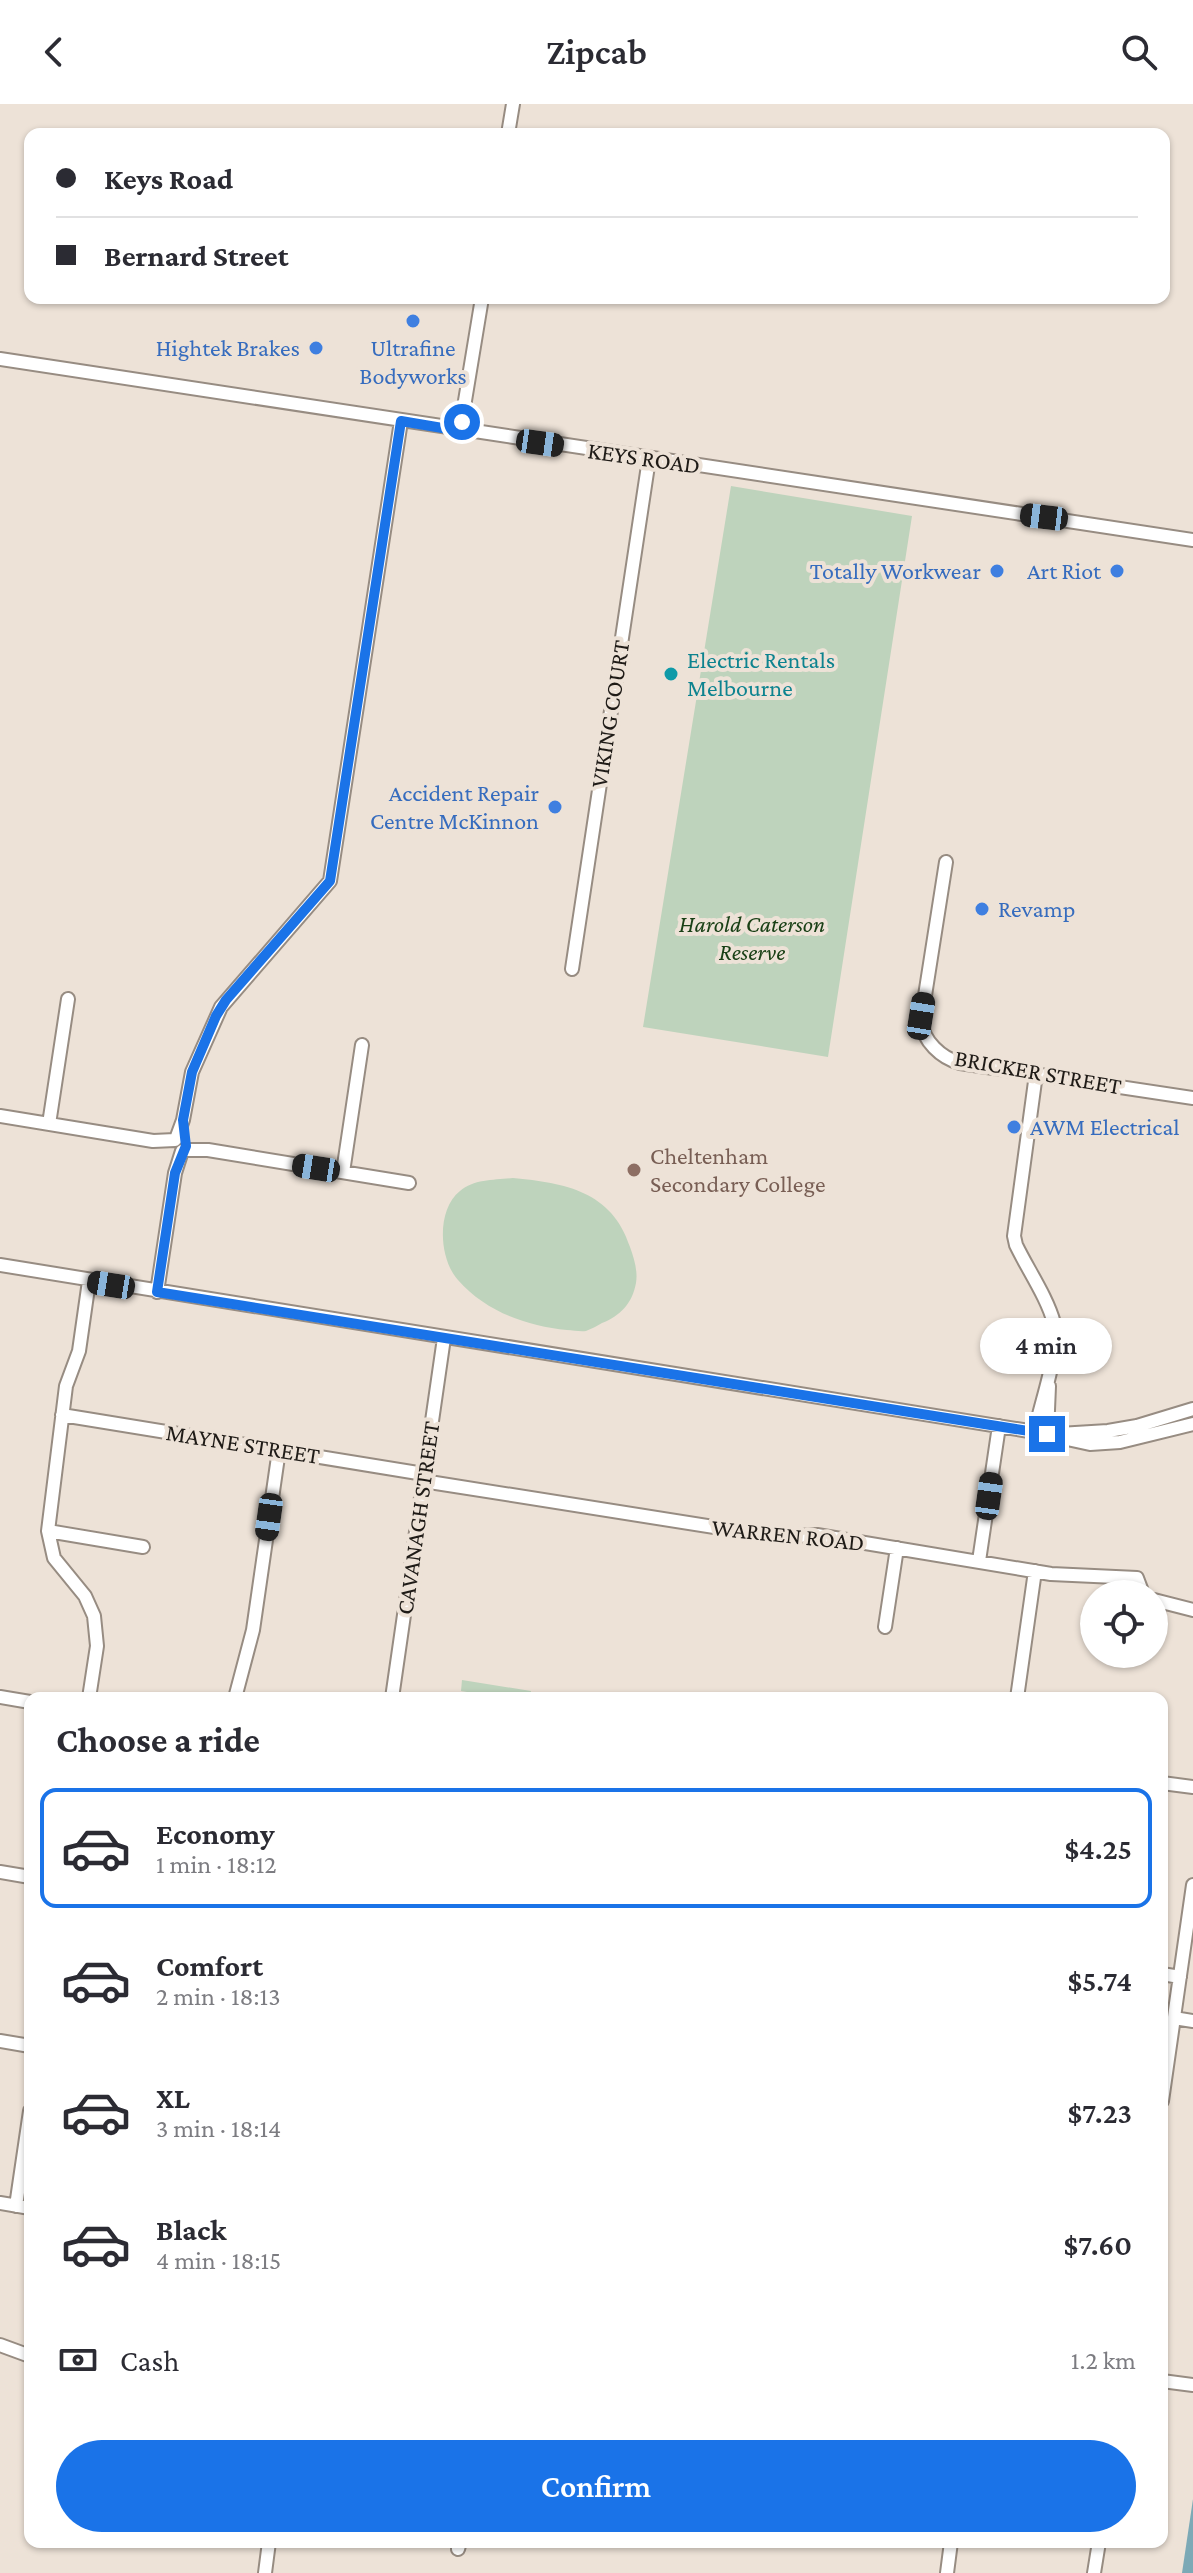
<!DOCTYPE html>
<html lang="en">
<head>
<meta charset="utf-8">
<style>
  :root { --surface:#fff; --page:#f2f2f3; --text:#2b2b33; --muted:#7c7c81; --line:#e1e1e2; --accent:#1a73e8 }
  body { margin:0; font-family:"Crimson Pro",serif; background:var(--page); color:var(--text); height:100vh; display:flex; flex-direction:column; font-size:30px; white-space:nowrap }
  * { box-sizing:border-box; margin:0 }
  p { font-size:26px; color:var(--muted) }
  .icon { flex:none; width:44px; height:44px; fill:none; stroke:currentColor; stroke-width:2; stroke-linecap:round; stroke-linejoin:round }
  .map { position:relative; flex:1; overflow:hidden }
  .side { position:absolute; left:24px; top:1588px; width:1144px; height:856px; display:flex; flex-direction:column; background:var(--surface); border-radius:16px; box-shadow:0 2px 6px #0004 }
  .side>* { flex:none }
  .hud { position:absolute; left:24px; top:24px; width:1146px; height:176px; border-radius:16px; box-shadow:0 2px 6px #0004; display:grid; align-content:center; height:176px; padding:0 32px; background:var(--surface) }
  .controls { position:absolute; left:1080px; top:1476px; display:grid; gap:16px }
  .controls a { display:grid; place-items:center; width:88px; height:88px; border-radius:50%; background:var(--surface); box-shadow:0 2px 6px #0004; font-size:40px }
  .end { position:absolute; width:36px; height:36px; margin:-18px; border:10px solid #1a73e8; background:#fff; box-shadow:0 0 0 4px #fff }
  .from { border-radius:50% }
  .bubble { position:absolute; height:56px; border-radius:28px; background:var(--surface); box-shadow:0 2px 6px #0004; font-size:26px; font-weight:600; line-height:56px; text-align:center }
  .car { position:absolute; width:24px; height:48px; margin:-24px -12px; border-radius:10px; box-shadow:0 0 6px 2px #0007; background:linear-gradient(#222 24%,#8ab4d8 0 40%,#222 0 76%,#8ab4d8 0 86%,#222 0) }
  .hud b { display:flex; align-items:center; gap:28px; height:76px; font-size:30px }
  .hud b+b { border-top:2px solid var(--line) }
  .hud i { width:20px; height:20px; background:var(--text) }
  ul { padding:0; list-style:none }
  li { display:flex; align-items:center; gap:24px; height:120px; margin:0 16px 12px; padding:0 16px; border:4px solid transparent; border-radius:16px }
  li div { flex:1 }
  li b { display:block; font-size:30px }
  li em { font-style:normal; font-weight:600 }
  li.active { border-color:var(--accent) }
  li>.icon { width:72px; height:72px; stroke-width:1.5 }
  h2 { padding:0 32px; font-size:36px; line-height:96px }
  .pay { display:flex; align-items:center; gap:20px; height:88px; padding:0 32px; font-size:30px }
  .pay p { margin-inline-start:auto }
  .primary-button { display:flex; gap:16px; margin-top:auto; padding:16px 32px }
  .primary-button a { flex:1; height:92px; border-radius:48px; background:var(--accent); color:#fff; font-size:32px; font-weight:600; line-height:92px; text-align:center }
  header { display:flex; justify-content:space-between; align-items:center; height:104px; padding:0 32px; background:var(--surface); font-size:36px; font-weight:600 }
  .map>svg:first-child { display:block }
  .green { fill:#bed3bc }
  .water { fill:#7ca9b6 }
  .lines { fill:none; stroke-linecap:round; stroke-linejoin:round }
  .minor-casing { stroke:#978c82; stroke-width:16 }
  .minor { stroke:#fff; stroke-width:12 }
  .route { stroke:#1a73e8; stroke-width:10 }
  .shop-dot { fill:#3f7fe0; stroke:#ede2d7; stroke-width:3 }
  .culture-dot { fill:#0f9aa8; stroke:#ede2d7; stroke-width:3 }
  .education-dot { fill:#8d6e63; stroke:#ede2d7; stroke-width:3 }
  .labels { text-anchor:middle; stroke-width:8; stroke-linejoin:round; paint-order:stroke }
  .shop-label { font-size:24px; fill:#366cbe; stroke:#ede2d7; text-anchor:end }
  .street-label { font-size:24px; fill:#1f1b17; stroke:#ede2d7 }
  .culture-label { font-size:24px; fill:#0d838f; stroke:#ede2d7; text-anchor:start }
  .park-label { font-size:24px; font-style:italic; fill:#194016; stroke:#ede2d7 }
  .education-label { font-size:24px; fill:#785e54; stroke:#ede2d7; text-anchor:start }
</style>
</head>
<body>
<header><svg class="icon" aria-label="back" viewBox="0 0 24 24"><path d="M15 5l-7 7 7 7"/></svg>Zipcab<svg class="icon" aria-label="search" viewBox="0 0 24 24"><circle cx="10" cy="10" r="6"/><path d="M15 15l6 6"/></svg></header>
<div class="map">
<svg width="1193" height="2469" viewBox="0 0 1193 2469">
  <rect width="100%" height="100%" fill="#ede2d7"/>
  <!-- green -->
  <path class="green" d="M731 382 912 412 828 953 643 923Z
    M513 1074C565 1079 612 1087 630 1143 634 1154 638 1167 636 1179 632 1200 620 1212 602 1219 597 1222 591 1225 586 1227 580 1228 573 1226 567 1226 527 1222 486 1208 458 1176 439 1155 436 1106 460 1087 474 1075 495 1076 513 1074Z
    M462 1576 531 1587 530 1594H504L461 1587Z"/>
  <!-- water -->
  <path class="water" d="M1193 2395V2469H1182Z"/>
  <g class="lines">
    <defs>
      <path id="minor" d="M508 30 513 0
        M0 255 1193 436
        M460 327 482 194
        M946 758 921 917C923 937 941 954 960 959L1193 994
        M572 865 649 355
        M0 1012 153 1037 175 1036
        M49 1020 68 895
        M176 1035 183 1016 192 968 221 903 330 777 401 317
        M184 1046H208L409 1079
        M343 1068 362 941
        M0 1161 1035 1328 1090 1340 1120 1338 1193 1320
        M89 1177 79 1247 66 1282 48 1427 54 1454 85 1492 94 1512 97 1542 89 1594
        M157 1188 175 1069 182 1047
        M62 1311 424 1370
        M1035 1328C1040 1300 1061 1245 1054 1219 1047 1193 1028 1166 1016 1141L1014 1132 1036 970
        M1047 1330 1049 1282
        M1059 1330 1108 1327 1137 1322 1193 1305
        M423 1377 777 1433 817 1431 1051 1470 1137 1474 1143 1490
        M48 1427 143 1443
        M979 1457 999 1322
        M1154 1496 1193 1506
        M885 1523 897 1444
        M0 1593 30 1598
        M235 1594 253 1526 279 1346
        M392 1594 444 1234
        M1017 1594 1035 1467
        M1162 1679 1193 1683
        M0 1768 30 1773
        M1162 1870 1180 1873
        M1174 1914 1193 1917
        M0 1937 30 1942
        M1162 1997 1193 1781
        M0 2099 30 2104
        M16 2102 30 2007
        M0 2241 30 2252
        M1162 2277 1193 2281
        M458 2445 460 2438
        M265 2469 269 2438
        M947 2469 951 2438
        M1094 2469 1099 2438"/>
    </defs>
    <!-- minor casing -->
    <use href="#minor" class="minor-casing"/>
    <!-- minor -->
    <use href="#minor" class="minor"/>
  </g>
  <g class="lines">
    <!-- route -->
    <path class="route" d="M462 318 460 327 401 317 330 777 226 896 216 912 192 968 183 1016 186 1042 175 1069 157 1188 1047 1330"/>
  </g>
  <!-- markers -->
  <g class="shop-dot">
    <circle cx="413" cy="217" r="8"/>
    <circle cx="316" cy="244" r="8"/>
    <circle cx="997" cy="467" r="8"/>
    <circle cx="1117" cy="467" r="8"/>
    <circle cx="555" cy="703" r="8"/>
    <circle cx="982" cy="805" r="8"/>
    <circle cx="1014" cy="1023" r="8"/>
  </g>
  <circle class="culture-dot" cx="671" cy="570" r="8"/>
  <circle class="education-dot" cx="634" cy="1066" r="8"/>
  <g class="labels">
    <!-- shop labels -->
    <g class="shop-label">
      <text x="300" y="252">Hightek Brakes</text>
      <text x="413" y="252" text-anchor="middle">Ultrafine<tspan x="413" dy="28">Bodyworks</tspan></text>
      <text x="981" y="475">Totally Workwear</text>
      <text x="1101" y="475">Art Riot</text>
      <text x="539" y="697">Accident Repair<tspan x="539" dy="28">Centre McKinnon</tspan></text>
      <text x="998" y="813" text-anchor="start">Revamp</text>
      <text x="1030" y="1031" text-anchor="start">AWM Electrical</text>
    </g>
    <!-- street labels -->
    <g class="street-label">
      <text transform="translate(644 354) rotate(8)" y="8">KEYS ROAD</text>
      <text transform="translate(610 610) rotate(-81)" y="8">VIKING COURT</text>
      <text transform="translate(1038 968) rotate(10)" y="8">BRICKER STREET</text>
      <text transform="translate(243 1340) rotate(9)" y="8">MAYNE STREET</text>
      <text transform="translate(418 1414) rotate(-82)" y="8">CAVANAGH STREET</text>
      <text transform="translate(788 1431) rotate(6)" y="8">WARREN ROAD</text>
    </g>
    <!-- culture labels -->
    <g class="culture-label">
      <text x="687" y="564">Electric Rentals<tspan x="687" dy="28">Melbourne</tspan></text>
    </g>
    <!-- park labels -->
    <g class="park-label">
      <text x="752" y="828">Harold Caterson<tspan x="752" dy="28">Reserve</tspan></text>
    </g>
    <!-- education labels -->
    <g class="education-label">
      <text x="650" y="1060">Cheltenham<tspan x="650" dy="28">Secondary College</tspan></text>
    </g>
  </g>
</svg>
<div class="controls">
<a><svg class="icon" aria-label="locate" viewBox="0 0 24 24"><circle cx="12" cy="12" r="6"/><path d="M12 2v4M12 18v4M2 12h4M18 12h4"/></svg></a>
</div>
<i class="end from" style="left:462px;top:318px"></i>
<i class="end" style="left:1047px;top:1330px"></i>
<div class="bubble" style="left:980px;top:1214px;width:132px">4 min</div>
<i class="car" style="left:540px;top:339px;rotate:98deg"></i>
<i class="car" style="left:1044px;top:413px;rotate:277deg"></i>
<i class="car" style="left:921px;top:912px;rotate:9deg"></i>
<i class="car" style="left:316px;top:1064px;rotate:279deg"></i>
<i class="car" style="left:111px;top:1181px;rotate:279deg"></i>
<i class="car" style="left:989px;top:1392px;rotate:8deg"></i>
<i class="car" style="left:269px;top:1413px;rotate:188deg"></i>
<div class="hud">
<b><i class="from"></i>Keys Road</b>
<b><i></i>Bernard Street</b>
</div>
<section class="side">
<h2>Choose a ride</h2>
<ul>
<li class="active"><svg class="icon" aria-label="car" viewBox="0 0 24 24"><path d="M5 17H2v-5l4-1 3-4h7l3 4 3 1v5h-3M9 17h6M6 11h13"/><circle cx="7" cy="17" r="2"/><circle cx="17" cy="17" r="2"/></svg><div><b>Economy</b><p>1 min · 18:12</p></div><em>$4.25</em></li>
<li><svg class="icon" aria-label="car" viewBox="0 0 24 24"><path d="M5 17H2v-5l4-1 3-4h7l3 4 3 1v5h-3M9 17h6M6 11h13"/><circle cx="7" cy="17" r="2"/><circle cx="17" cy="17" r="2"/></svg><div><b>Comfort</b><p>2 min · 18:13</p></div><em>$5.74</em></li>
<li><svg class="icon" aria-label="car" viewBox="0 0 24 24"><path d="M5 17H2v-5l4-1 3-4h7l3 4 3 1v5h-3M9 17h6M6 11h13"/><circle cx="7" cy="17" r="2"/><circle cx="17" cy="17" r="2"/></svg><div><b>XL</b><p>3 min · 18:14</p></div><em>$7.23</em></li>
<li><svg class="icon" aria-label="car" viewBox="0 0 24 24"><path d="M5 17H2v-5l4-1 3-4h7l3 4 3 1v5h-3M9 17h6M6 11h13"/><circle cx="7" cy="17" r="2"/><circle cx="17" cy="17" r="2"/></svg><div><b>Black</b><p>4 min · 18:15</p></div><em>$7.60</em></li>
</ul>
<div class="pay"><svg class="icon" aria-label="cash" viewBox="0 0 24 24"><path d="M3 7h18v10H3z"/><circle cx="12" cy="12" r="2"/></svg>Cash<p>1.2 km</p></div>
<div class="primary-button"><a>Confirm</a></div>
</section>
</div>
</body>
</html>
